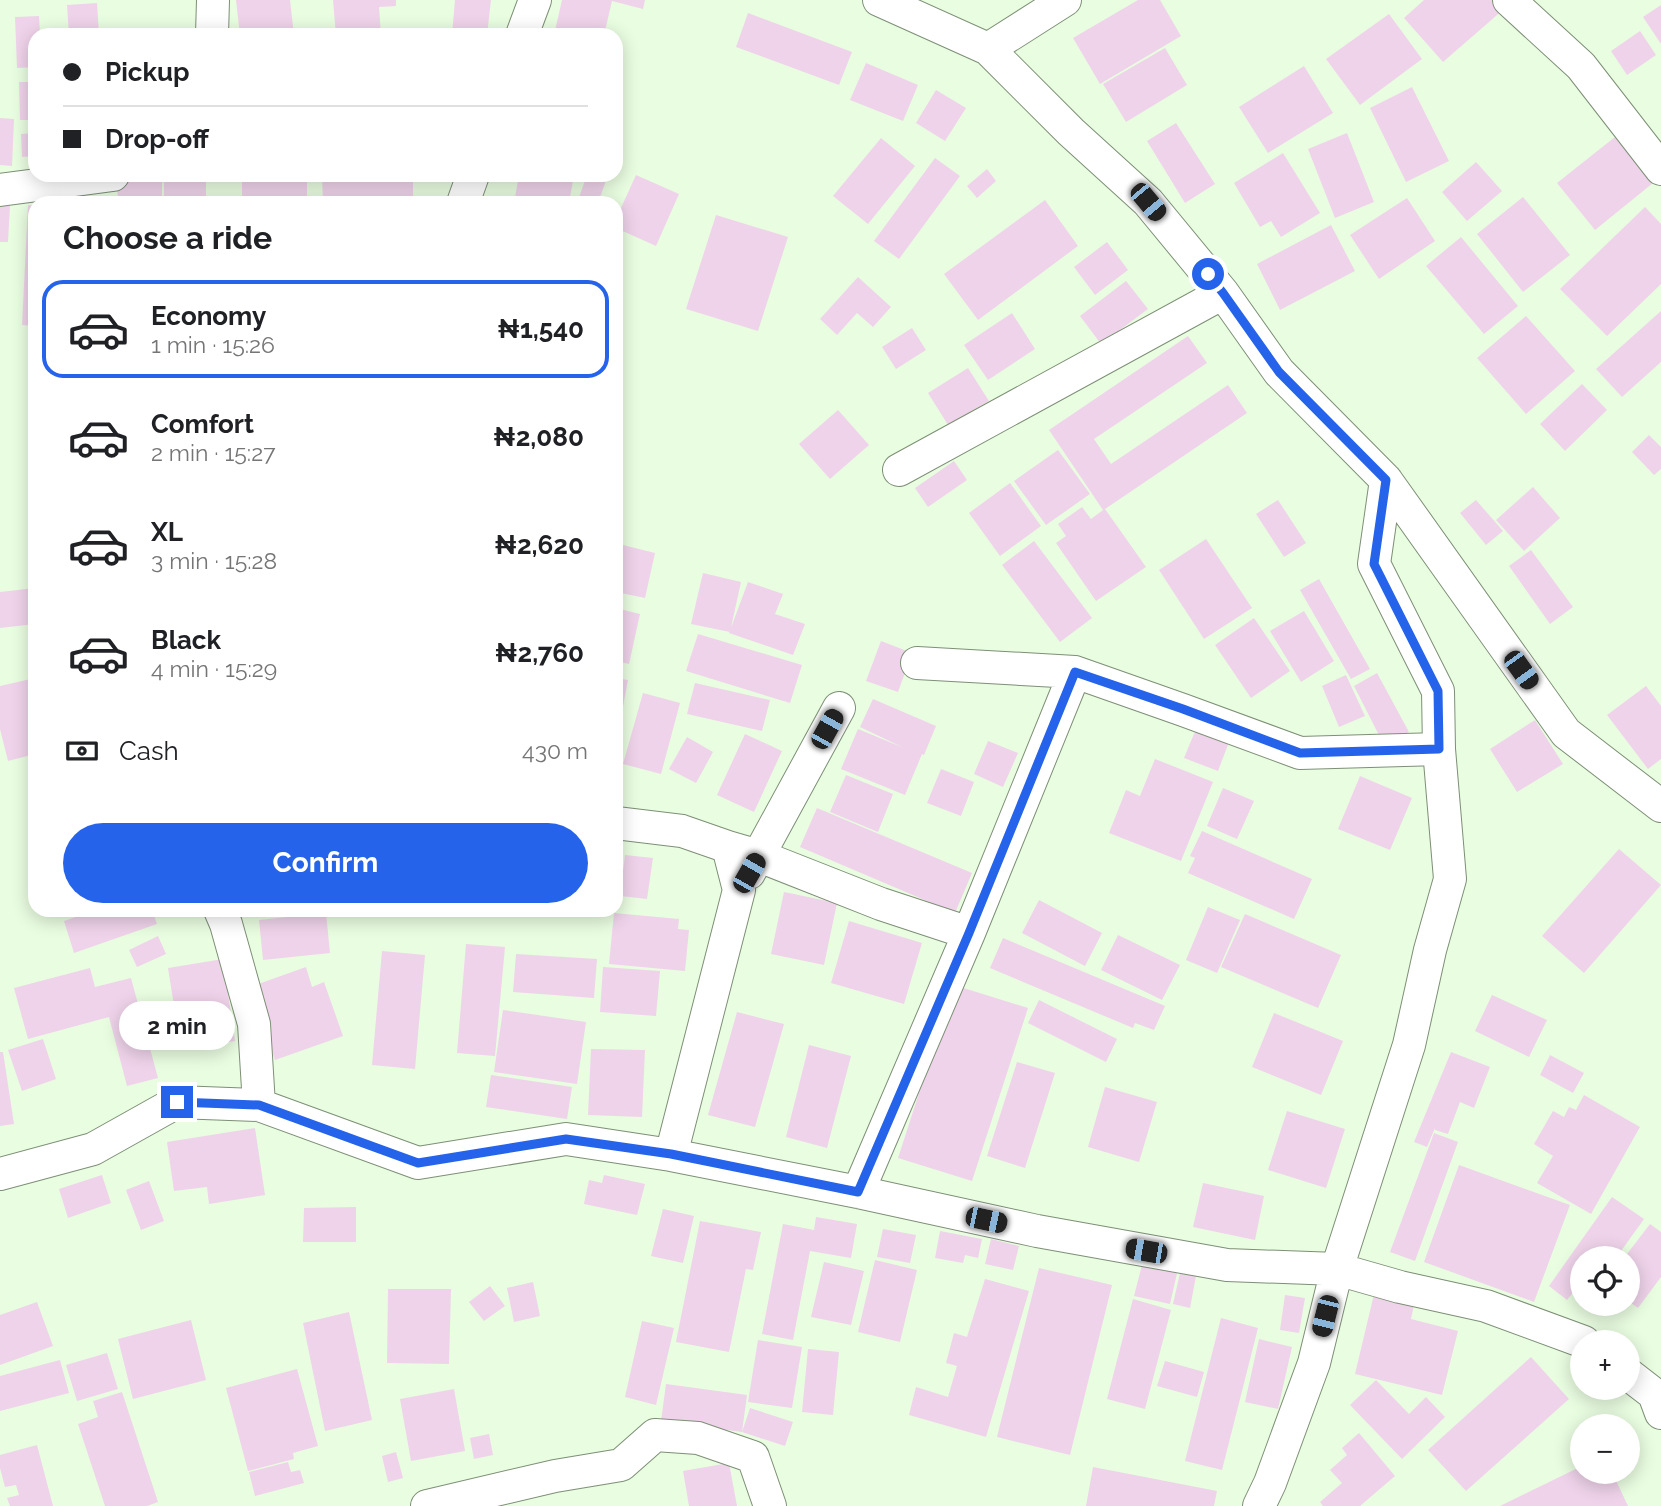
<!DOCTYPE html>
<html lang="en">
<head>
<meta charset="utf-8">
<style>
  :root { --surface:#fff; --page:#f2f2f2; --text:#202124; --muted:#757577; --line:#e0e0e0; --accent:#2563eb }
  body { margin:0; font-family:Raleway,sans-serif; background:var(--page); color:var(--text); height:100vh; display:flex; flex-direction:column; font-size:26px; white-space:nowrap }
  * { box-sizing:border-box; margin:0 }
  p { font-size:23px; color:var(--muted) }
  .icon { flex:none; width:38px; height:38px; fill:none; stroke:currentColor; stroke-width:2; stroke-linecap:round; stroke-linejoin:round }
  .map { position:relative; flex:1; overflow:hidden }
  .drawer { position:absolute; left:28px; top:196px; width:595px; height:721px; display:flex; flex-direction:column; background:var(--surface); border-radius:21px; box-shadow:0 4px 18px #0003 }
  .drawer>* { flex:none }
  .guide { position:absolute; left:28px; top:28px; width:595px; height:154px; border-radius:21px; box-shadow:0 4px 18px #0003; display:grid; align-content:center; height:154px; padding:0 35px; background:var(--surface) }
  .controls { position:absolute; left:1570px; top:1246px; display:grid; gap:14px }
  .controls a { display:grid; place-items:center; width:70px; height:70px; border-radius:50%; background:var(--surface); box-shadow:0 4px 18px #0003; font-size:35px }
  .end { position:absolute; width:32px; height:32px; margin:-16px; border:9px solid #2563eb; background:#fff; box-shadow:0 0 0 4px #fff }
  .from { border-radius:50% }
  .bubble { position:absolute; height:49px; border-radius:24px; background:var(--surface); box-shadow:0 4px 18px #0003; font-size:23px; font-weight:700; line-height:49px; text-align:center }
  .car { position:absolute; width:21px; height:42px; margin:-21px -10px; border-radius:9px; box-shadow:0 0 5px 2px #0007; background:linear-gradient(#222 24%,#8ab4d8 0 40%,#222 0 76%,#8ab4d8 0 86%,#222 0) }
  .guide b { display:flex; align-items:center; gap:24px; height:66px; font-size:26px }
  .guide b+b { border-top:2px solid var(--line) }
  .guide i { width:18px; height:18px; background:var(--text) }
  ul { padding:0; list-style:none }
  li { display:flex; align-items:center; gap:21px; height:98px; margin:0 14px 10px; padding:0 21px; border:4px solid transparent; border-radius:21px }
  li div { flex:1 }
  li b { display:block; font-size:26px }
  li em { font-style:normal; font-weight:700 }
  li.on { border-color:var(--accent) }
  li>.icon { width:63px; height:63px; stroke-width:1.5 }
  h2 { padding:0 35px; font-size:32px; line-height:84px }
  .pay { display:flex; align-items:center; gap:18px; height:77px; padding:0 35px; font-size:26px }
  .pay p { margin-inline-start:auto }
  .cta { display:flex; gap:14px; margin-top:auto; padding:14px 35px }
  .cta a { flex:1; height:80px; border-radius:42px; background:var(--accent); color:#fff; font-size:28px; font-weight:700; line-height:80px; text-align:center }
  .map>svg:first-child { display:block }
  .building { fill:#efd3ea }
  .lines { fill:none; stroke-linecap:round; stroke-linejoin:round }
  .street-casing { stroke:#7d8f76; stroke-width:34 }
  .street { stroke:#fff; stroke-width:32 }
  .route { stroke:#2563eb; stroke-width:9 }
</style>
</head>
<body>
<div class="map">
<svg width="1661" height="1506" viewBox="0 0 1661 1506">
  <rect width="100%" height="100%" fill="#e9fde1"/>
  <!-- building -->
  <path class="building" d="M236 0H290L294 35H240Z
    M333 0H396V6L379 7 381 35H336Z
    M455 0H491L487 35H452Z
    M562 0H645L643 9 612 1 604 35H554Z
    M1138 0H1160L1181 36 1100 84 1073 38Z
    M1424 0H1496L1504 9 1443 62 1404 18Z
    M97 3 99 35H69L67 5Z
    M1661 5V44L1643 17Z
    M748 13 852 52 839 85 736 47Z
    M1389 14 1422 59 1360 105 1326 59Z
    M39 16 40 35H35V67L17 68 15 17Z
    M1640 31 1656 55 1627 75 1611 51Z
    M1165 48 1187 85 1126 122 1103 84Z
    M866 63 918 85 903 121 850 100Z
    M1304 66 1333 113 1268 153 1239 107Z
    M19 82H35V120H20Z
    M1412 87 1449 161 1406 182 1370 108Z
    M936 90 966 108 945 141 916 123Z
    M0 118 14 119 12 166 0 165Z
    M1176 123 1215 184 1185 203 1147 141Z
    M35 133V156L22 157 21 134Z
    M1347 133 1374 202 1335 218 1308 149Z
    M1615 137 1653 183 1595 230 1557 183Z
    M881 138 915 166 868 224 833 196Z
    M1283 153 1320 213 1281 237 1271 221 1260 227 1234 183Z
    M935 158 960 176 899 259 874 241Z
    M1476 162 1502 191 1467 221 1442 192Z
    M987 169 996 181 977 198 967 186Z
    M242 175H307V201H242Z
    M322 175H413V203H323Z
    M519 175H574L569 203H514Z
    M587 175H608L598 203H577Z
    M636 175 679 194 656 246 616 228V219Z
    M162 180V203H118L117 181Z
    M164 180H206V203H164Z
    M1523 197 1570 255 1523 292 1477 234Z
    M1407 198 1435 241 1379 279 1350 235Z
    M1045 200 1078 246 978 320 944 274Z
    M0 205 10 206 8 242H0Z
    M28 205 35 206V326L22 325Z
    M1645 207 1661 224V284L1607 336 1560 289Z
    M716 215 788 237 758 331 686 309Z
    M1331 225 1355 271 1280 310 1257 264Z
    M1461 237 1518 306 1484 334 1426 266Z
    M1107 242 1128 270 1095 295 1074 267Z
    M858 277 891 307 873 327 857 313 837 335 820 319Z
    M1126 281 1148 309 1101 344 1080 316Z
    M1661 311V362L1622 397 1596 369Z
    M1012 313 1035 349 988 380 964 345Z
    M1526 316 1575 371 1526 414 1477 358Z
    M912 328 926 350 896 369 882 347Z
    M1188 336 1207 363 1094 439 1111 464 1228 385 1247 413 1105 509 1146 567 1096 601 1056 543 1066 536 1058 524 1082 507 1091 519 1103 510 1049 430Z
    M968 368 989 401 948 425 928 393Z
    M1582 384 1607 410 1565 451 1540 424Z
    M838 410 869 445 830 479 799 444Z
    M1649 435 1661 447V469L1654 475 1632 452Z
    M1058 450 1090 494 1046 525 1014 481Z
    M954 461 967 480 928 507 915 488Z
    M1010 483 1041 526 1000 556 969 513Z
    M1533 487 1560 518 1524 551 1496 520Z
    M1278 500 1306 543 1284 557 1256 514Z
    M1476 500 1503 531 1486 545 1460 513Z
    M1206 539 1252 608 1204 639 1159 570Z
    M1034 541 1092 618 1060 642 1002 565Z
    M623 545 655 553 645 598 616 592V574Z
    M1531 550 1573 607 1550 624 1509 566Z
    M703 573 741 582 730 632 691 624Z
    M1319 579 1370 669 1351 679 1300 590Z
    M748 582 783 594 775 614 805 624 793 655 729 633Z
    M35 588V624L0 628V592Z
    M616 608 640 614 629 664 616 661Z
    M1304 611 1334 661 1301 682 1270 631Z
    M1254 618 1290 671 1251 698 1215 645Z
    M698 634 802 665 790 703 686 671Z
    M881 641 912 653 898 692 866 681Z
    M1377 673 1409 732 1384 745 1354 686Z
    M1346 675 1365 716 1339 727 1322 686Z
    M35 678V754L8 761 0 729V686Z
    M616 678 628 680 619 728 616 727Z
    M695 683 770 700 762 731 687 714Z
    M1646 686 1661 706V759L1648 769 1607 715Z
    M643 693 680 703 661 774 623 764Z
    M873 699 936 726 924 755 922 754 905 795 841 769 858 729 904 748 860 727Z
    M1535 720 1563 764 1517 792 1490 749Z
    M1196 729 1229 742 1218 771 1184 758Z
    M745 734 782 751 754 812 717 795Z
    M687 737 713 752 696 783 669 769Z
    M988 741 1018 753 1003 787 974 774Z
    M1155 759 1213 782 1181 861 1109 833 1126 790 1140 796Z
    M941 769 974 782 961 816 927 803Z
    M846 775 893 794 878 832 830 812Z
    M1360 776 1412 798 1390 850 1338 829Z
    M1223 788 1254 801 1237 839 1207 826Z
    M817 808 972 873 955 913 800 847Z
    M1202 831 1312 879 1294 919 1188 873 1195 858 1190 856Z
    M1619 849 1661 885 1584 973 1542 936Z
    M625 855 653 858 647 899 620 896Z
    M784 892 837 903 824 965 771 954Z
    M1039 900 1102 933 1085 966 1022 933Z
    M1208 907 1240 920 1217 973 1186 960Z
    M96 910H152L157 924 74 953 64 921Z
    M326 913 330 953 263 960 259 920Z
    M614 913 679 919 678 929 689 930 685 971 609 964Z
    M1245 914 1341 955 1318 1008 1221 967Z
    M849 921 922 943 904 1004 831 983Z
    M1118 935 1180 965 1162 1000 1101 970Z
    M158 936 166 954 137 967 129 950Z
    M1003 938 1165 1006 1154 1030 1135 1023 1133 1028 990 968Z
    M466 944 505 947 495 1056 457 1053Z
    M382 951 425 955 415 1069 372 1065Z
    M516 954 597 959 594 998 513 992Z
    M223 959 235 1041 181 1050 168 968Z
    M306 967 312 987 324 982 343 1036 275 1060 250 987Z
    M603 967 660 971 656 1016 600 1012Z
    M90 968 95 987 131 978 158 1078 127 1086 109 1017 28 1039 14 988Z
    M954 985 1028 1008 972 1181 898 1158Z
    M1492 995 1547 1020 1529 1057 1475 1031Z
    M1039 1000 1117 1039 1106 1062 1028 1023Z
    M503 1010 586 1022 577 1084 494 1072Z
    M737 1012 784 1024 755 1127 708 1115Z
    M1274 1013 1343 1041 1321 1095 1252 1067Z
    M43 1039 56 1079 22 1091 8 1050Z
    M809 1045 851 1056 827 1148 786 1137Z
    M591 1049 645 1050 642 1117 588 1115Z
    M0 1052H3L14 1124 0 1126Z
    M1451 1052 1490 1067 1474 1108 1460 1102 1448 1134 1435 1130V1128L1427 1147 1414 1142Z
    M1550 1055 1584 1073 1573 1093 1540 1075Z
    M1017 1062 1055 1073 1025 1168 987 1156Z
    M491 1075 572 1087 567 1119 486 1107Z
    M1105 1087 1157 1102 1139 1162 1088 1147Z
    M1584 1095 1640 1127 1591 1214 1537 1183 1553 1156 1534 1144 1553 1111 1564 1117 1569 1107 1576 1110Z
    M1287 1111 1345 1129 1326 1188 1268 1170Z
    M255 1128 265 1195 209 1204 207 1187 174 1191 167 1142Z
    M1434 1133 1458 1142 1415 1261 1390 1252Z
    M1459 1165 1570 1205 1534 1302 1424 1262Z
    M102 1175 111 1203 68 1218 59 1189Z
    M604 1175 645 1184 637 1215 584 1204 589 1180 602 1183Z
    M149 1181 164 1221 141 1230 126 1190Z
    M1203 1183 1264 1196 1255 1240 1193 1227Z
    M1612 1197 1644 1219 1616 1258H1582V1287L1579 1285 1567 1300 1549 1286Z
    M356 1207V1242H303L304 1208Z
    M663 1209 694 1216 683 1263 651 1256Z
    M816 1217 857 1224 851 1258 810 1251 793 1340 762 1334 783 1224 814 1230Z
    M700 1221 761 1232 753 1270 746 1269 729 1352 676 1342Z
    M1650 1224 1661 1232V1277L1638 1308 1628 1301V1258H1624Z
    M883 1229 916 1235 910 1263 877 1257Z
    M940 1231 982 1239 978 1258 965 1255 963 1263 935 1258Z
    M991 1239 1019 1246 1013 1270 985 1264Z
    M875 1260 917 1270 900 1342 858 1332Z
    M1143 1261 1178 1269 1170 1304 1134 1296Z
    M824 1262 864 1271 851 1325 811 1317Z
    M1039 1268 1112 1285 1070 1455 997 1437Z
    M1180 1273 1196 1276 1190 1308 1173 1304Z
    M985 1279 1029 1291 986 1437 909 1415 916 1387 948 1397 957 1366 946 1363 954 1333 967 1337Z
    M533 1282 540 1316 514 1322 507 1288Z
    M490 1286 505 1306 484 1321 469 1302Z
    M388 1289H451L449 1364 387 1363Z
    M1375 1290 1415 1300 1411 1319 1458 1331 1442 1395 1355 1374Z
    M1285 1295 1305 1298 1299 1333 1280 1330Z
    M1133 1299 1171 1310 1145 1409 1107 1399Z
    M37 1302 53 1346 0 1365V1315Z
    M349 1312 372 1420 325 1431 303 1323Z
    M1221 1318 1258 1328 1222 1470 1185 1461Z
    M191 1320 206 1380 133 1399 118 1339Z
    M642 1321 674 1328 656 1405 625 1397Z
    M1259 1339 1292 1347 1278 1409 1245 1402Z
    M758 1340 802 1347 792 1408 748 1402Z
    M808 1349 839 1352 833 1415 802 1412Z
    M107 1353 118 1389 77 1401 66 1365Z
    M1531 1357 1569 1399 1466 1491 1428 1450Z
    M60 1360 69 1393 0 1411V1376Z
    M1165 1361 1204 1372 1197 1397 1157 1386Z
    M297 1369 318 1446 293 1453 294 1459 248 1471 226 1388Z
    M1376 1380 1409 1414 1426 1397 1445 1417 1402 1459 1350 1405Z
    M666 1384 747 1395 742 1432 750 1408 793 1422 785 1446 742 1432 661 1421Z
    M454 1389 465 1451 411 1461 400 1399Z
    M122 1392 158 1502 147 1506H105L78 1424 98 1417 93 1401Z
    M1359 1433 1395 1476 1360 1506H1323L1320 1502 1342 1483 1330 1470 1347 1455 1342 1448Z
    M489 1434 493 1455 474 1459 470 1438Z
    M37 1445 53 1506H10L7 1498 19 1495 16 1485 5 1487 0 1468V1455Z
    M396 1452 403 1478 388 1482 382 1456Z
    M288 1462 291 1472 300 1470 304 1483 255 1496 249 1472Z
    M729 1463 737 1506H689L683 1471Z
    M1582 1466V1472H1612L1628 1506H1500Z
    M1093 1467 1217 1491 1214 1506H1086Z"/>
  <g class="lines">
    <defs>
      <path id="street" d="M879 0 988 49 1071 132 1148 202 1223 293 1279 372 1386 480 1374 564 1438 691 1439 749 1450 879 1430 950 1409 1045 1337 1269 1314 1363 1270 1483 1259 1506
        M1509 0 1581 66 1661 169
        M212 35 213 0
        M522 35 535 0
        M988 49 1065 0
        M0 190 113 175
        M463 203 473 175
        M899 470 1223 293
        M1386 480 1566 733 1661 806
        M917 663 1075 672 1183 710 1300 753 1439 749
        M616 823 682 831 728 847 739 890 671 1155
        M728 847 759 856 881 904 969 933
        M749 873 839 708
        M220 910 226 924 254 1024 259 1105
        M0 1174 93 1149 177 1102 259 1105 418 1163 566 1139 671 1155 858 1192 1037 1231 1227 1265 1337 1269 1400 1287 1486 1306 1584 1342
        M858 1192 969 933 1075 672
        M1628 1374 1654 1394 1661 1413
        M427 1506 555 1476 621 1465 655 1435 698 1438 753 1457 770 1506"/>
    </defs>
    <!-- street casing -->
    <use href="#street" class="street-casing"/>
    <!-- street -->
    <use href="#street" class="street"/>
  </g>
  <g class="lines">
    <!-- route -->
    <path class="route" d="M177 1102 259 1105 418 1163 566 1139 671 1154 858 1192 969 933 1075 672 1183 709 1300 753 1439 749 1438 691 1374 564 1386 480 1279 372 1223 293 1208 274"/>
  </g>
</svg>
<div class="controls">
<a><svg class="icon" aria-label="locate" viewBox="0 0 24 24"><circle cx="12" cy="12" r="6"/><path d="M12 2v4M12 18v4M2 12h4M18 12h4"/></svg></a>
<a>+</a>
<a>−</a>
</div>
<i class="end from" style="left:1208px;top:274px"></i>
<i class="end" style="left:177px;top:1102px"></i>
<div class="bubble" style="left:119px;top:1001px;width:116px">2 min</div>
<i class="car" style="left:1148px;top:202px;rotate:140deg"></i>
<i class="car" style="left:1521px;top:670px;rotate:144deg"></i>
<i class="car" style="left:827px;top:729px;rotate:29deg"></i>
<i class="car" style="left:749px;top:873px;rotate:30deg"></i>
<i class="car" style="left:986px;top:1220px;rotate:102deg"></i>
<i class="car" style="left:1146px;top:1251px;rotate:280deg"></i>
<i class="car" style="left:1325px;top:1316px;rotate:194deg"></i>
<div class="guide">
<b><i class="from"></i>Pickup</b>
<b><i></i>Drop-off</b>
</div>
<section class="drawer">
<h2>Choose a ride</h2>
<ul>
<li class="on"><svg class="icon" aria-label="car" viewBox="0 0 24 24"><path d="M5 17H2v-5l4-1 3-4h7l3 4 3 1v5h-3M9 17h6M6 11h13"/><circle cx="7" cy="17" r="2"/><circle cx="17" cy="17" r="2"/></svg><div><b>Economy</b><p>1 min · 15:26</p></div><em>₦1,540</em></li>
<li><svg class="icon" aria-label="car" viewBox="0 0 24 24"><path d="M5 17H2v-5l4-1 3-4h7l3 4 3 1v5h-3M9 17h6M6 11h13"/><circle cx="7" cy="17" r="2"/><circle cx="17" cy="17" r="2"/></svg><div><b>Comfort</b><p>2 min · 15:27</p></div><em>₦2,080</em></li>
<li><svg class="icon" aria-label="car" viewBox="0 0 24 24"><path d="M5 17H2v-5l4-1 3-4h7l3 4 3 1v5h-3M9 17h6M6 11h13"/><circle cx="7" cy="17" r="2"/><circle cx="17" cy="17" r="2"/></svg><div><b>XL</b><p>3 min · 15:28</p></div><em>₦2,620</em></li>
<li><svg class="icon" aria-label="car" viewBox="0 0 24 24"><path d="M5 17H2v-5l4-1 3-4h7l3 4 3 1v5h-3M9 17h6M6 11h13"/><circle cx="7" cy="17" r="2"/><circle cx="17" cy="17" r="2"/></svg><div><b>Black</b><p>4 min · 15:29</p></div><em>₦2,760</em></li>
</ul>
<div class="pay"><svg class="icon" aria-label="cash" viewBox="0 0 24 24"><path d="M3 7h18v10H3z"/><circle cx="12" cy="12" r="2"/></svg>Cash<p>430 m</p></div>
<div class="cta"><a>Confirm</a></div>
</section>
</div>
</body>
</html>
